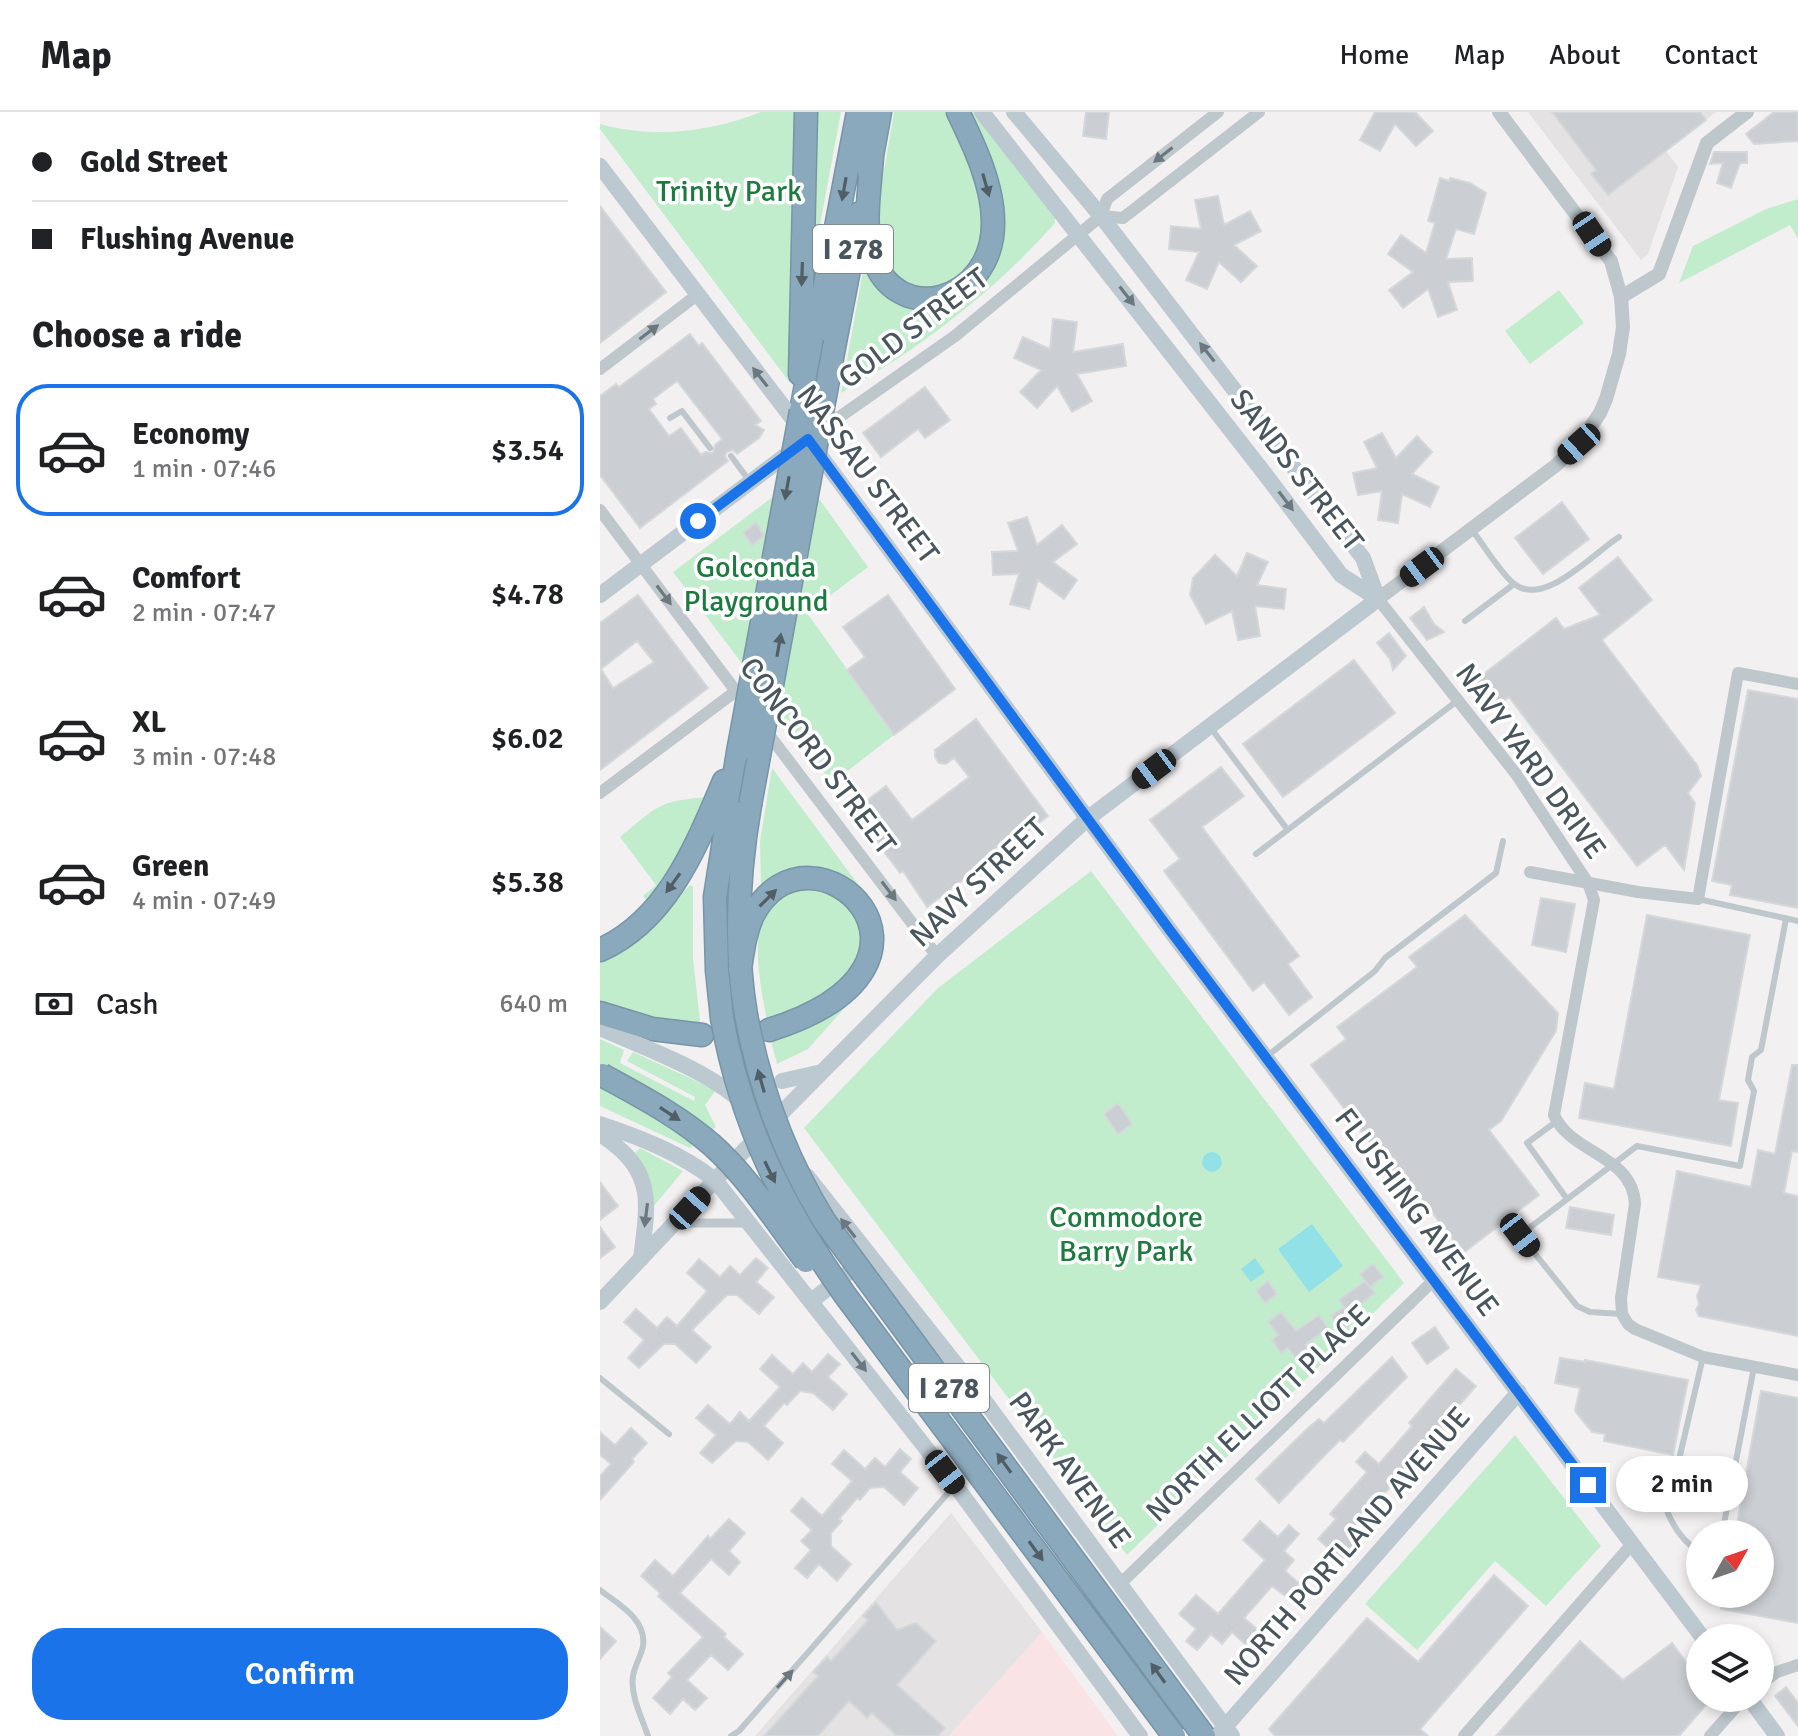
<!DOCTYPE html>
<html lang="en">
<head>
<meta charset="utf-8">
<style>
  :root { --surface:#fff; --page:#f2f2f2; --text:#202124; --muted:#757577; --line:#e0e0e0; --accent:#1a73e8 }
  body { margin:0; font-family:Signika,sans-serif; background:var(--page); color:var(--text); height:100vh; display:flex; flex-direction:column; font-size:30px; white-space:nowrap }
  * { box-sizing:border-box; margin:0 }
  p { font-size:26px; color:var(--muted) }
  .icon { flex:none; width:44px; height:44px; fill:none; stroke:currentColor; stroke-width:2; stroke-linecap:round; stroke-linejoin:round }
  .map { position:relative; flex:1; overflow:hidden }
  .drawer { display:flex; flex-direction:column; background:var(--surface); width:600px }
  .drawer>* { flex:none }
  .banner { display:grid; align-content:center; height:176px; padding:0 32px; background:var(--surface) }
  .needle { width:52px; rotate:50deg }
  .buttons { position:absolute; left:1086px; top:1408px; display:grid; gap:16px }
  .buttons a { display:grid; place-items:center; width:88px; height:88px; border-radius:50%; background:var(--surface); box-shadow:0 4px 12px #0003; font-size:40px }
  .end { position:absolute; width:36px; height:36px; margin:-18px; border:10px solid #1a73e8; background:#fff; box-shadow:0 0 0 4px #fff }
  .from { border-radius:50% }
  .bubble { position:absolute; height:56px; border-radius:28px; background:var(--surface); box-shadow:0 4px 12px #0003; font-size:26px; font-weight:600; line-height:56px; text-align:center }
  .car { position:absolute; width:24px; height:48px; margin:-24px -12px; border-radius:10px; box-shadow:0 0 6px 2px #0007; background:linear-gradient(#222 24%,#8ab4d8 0 40%,#222 0 76%,#8ab4d8 0 86%,#222 0) }
  .banner b { display:flex; align-items:center; gap:28px; height:76px; font-size:30px }
  .banner b+b { border-top:2px solid var(--line) }
  .banner i { width:20px; height:20px; background:var(--text) }
  ul { padding:0; list-style:none }
  li { display:flex; align-items:center; gap:24px; height:132px; margin:0 16px 12px; padding:0 16px; border:4px solid transparent; border-radius:32px }
  li div { flex:1 }
  li b { display:block; font-size:30px }
  li em { font-style:normal; font-weight:600 }
  li.selected { border-color:var(--accent) }
  li>.icon { width:72px; height:72px; stroke-width:1.5 }
  h2 { padding:0 32px; font-size:36px; line-height:96px }
  .pay { display:flex; align-items:center; gap:20px; height:88px; padding:0 32px; font-size:30px }
  .pay p { margin-inline-start:auto }
  .primary-button { display:flex; gap:16px; margin-top:auto; padding:16px 32px }
  .primary-button a { flex:1; height:92px; border-radius:32px; background:var(--accent); color:#fff; font-size:32px; font-weight:600; line-height:92px; text-align:center }
  header { display:flex; align-items:center; gap:48px; box-sizing:border-box; height:112px; padding:0 40px; background:var(--surface); border-bottom:2px solid var(--line) }
  header strong { font-size:38px }
  nav { display:flex; gap:44px; margin-inline-start:auto; font-size:28px }
  main { display:flex; flex:1; min-height:0 }
  .map>svg:first-child { display:block }
  .education { fill:#e4e2e2 }
  .medical { fill:#fae3e4 }
  .green { fill:#c2edcd }
  .water { fill:#92e1e7 }
  .building { fill:#cbced2; stroke:#d5d8db; stroke-width:2; fill-rule:evenodd }
  .lines { fill:none; stroke-linecap:round; stroke-linejoin:round }
  .motorway-casing { stroke:#7795a7; stroke-width:25 }
  .service { stroke:#bdc7cc; stroke-width:6 }
  .pedestrian { stroke:#bdc7cc; stroke-width:9 }
  .minor { stroke:#bdc7cc; stroke-width:12 }
  .tertiary { stroke:#bdc7cc; stroke-width:14 }
  .secondary { stroke:#bdc9d1; stroke-width:16 }
  .motorway { stroke:#8ba9bc; stroke-width:22 }
  .motorway-bridge-casing { stroke:#7795a7; stroke-width:25; stroke-linecap:butt }
  .motorway-bridge { stroke:#8ba9bc; stroke-width:22 }
  .oneway { fill:#6c787e }
  .oneway2 { fill:#505e66 }
  .oneway3 { fill:#6c7880 }
  .route { stroke:#1a73e8; stroke-width:10 }
  .labels { text-anchor:middle; stroke-width:7; stroke-linejoin:round; paint-order:stroke }
  .shield { fill:#fff; stroke:#80898e; stroke-width:2 }
  .shield-label { font-size:28px; font-weight:bold; fill:#49565d }
  .park-label { font-size:30px; fill:#1d7b3f; stroke:#fff }
  .street-label { font-size:30px; fill:#49565d; stroke:#fff }
</style>
</head>
<body>
<header>
<strong>Map</strong>
<nav><a>Home</a><a>Map</a><a>About</a><a>Contact</a></nav>
</header>
<main>
<section class="drawer">
<div class="banner">
<b><i class="from"></i>Gold Street</b>
<b><i></i>Flushing Avenue</b>
</div>
<h2>Choose a ride</h2>
<ul>
<li class="selected"><svg class="icon" aria-label="car" viewBox="0 0 24 24"><path d="M5 17H2v-5l4-1 3-4h7l3 4 3 1v5h-3M9 17h6M6 11h13"/><circle cx="7" cy="17" r="2"/><circle cx="17" cy="17" r="2"/></svg><div><b>Economy</b><p>1 min · 07:46</p></div><em>$3.54</em></li>
<li><svg class="icon" aria-label="car" viewBox="0 0 24 24"><path d="M5 17H2v-5l4-1 3-4h7l3 4 3 1v5h-3M9 17h6M6 11h13"/><circle cx="7" cy="17" r="2"/><circle cx="17" cy="17" r="2"/></svg><div><b>Comfort</b><p>2 min · 07:47</p></div><em>$4.78</em></li>
<li><svg class="icon" aria-label="car" viewBox="0 0 24 24"><path d="M5 17H2v-5l4-1 3-4h7l3 4 3 1v5h-3M9 17h6M6 11h13"/><circle cx="7" cy="17" r="2"/><circle cx="17" cy="17" r="2"/></svg><div><b>XL</b><p>3 min · 07:48</p></div><em>$6.02</em></li>
<li><svg class="icon" aria-label="car" viewBox="0 0 24 24"><path d="M5 17H2v-5l4-1 3-4h7l3 4 3 1v5h-3M9 17h6M6 11h13"/><circle cx="7" cy="17" r="2"/><circle cx="17" cy="17" r="2"/></svg><div><b>Green</b><p>4 min · 07:49</p></div><em>$5.38</em></li>
</ul>
<div class="pay"><svg class="icon" aria-label="cash" viewBox="0 0 24 24"><path d="M3 7h18v10H3z"/><circle cx="12" cy="12" r="2"/></svg>Cash<p>640 m</p></div>
<div class="primary-button"><a>Confirm</a></div>
</section>
<div class="map">
<svg width="1198" height="1624" viewBox="0 0 1198 1624">
  <rect width="100%" height="100%" fill="#f3f0f1"/>
  <!-- education -->
  <path class="education" d="M928 0H1116L1066 39 1078 55 1048 142 1041 148Z
    M351 1401 442 1520 349 1624H155Z"/>
  <!-- medical -->
  <path class="medical" d="M442 1520 518 1624H349Z"/>
  <!-- green -->
  <path class="green" d="M161 0H197L190 271 0 17V12C54 27 110 20 161 0Z
    M214 0H241L219 118H213Z
    M294 0H349L383 89V134L361 165 339 174 323 175 310 172 297 164 287 155 280 142 276 105Z
    M366 0H375L455 106V111C395 179 320 237 241 281L265 148 327 197C368 197 409 157 403 114 401 102 395 89 391 78 383 52 375 26 366 0Z
    M1198 87V127L1190 113 1079 171 1093 134 1166 97Z
    M959 178 984 211 930 252 905 219Z
    M202 363 268 455 207 501 294 623 232 671 73 460Z
    M172 656 266 783C237 754 198 746 165 774L161 772 160 729Z
    M111 685 97 719 48 790 43 784 56 773 20 725C58 694 59 688 111 685Z
    M491 759 804 1171 527 1443 204 1016 338 876Z
    M90 773 93 775V846L101 918 0 895V847L67 798Z
    M217 776 247 790 263 819 257 853 231 879 167 909C161 874 142 798 186 781 195 778 207 777 217 776Z
    M259 880 208 937 177 952 170 925 223 906Z
    M0 927 24 938 20 951 94 989 95 985 27 949 33 940 116 978 105 993 116 1015 90 1036 0 994Z
    M40 1036 83 1059 53 1095 46 1059 35 1041Z
    M915 1323 1001 1434 946 1494 895 1449 817 1538 765 1492Z"/>
  <!-- water -->
  <path class="water" d="M602 1050a10 10 0 1 1 20 0a10 10 0 1 1-20 0Z
    M712 1112 743 1154 709 1180 678 1137Z
    M655 1146 665 1160 651 1170 641 1157Z"/>
  <!-- building -->
  <path class="building" d="M486 0H509L506 27 483 24Z
    M775 0H815L833 19 816 34 795 12 780 39 760 28Z
    M952 0H1100L1106 8 1008 83 991 62 996 58Z
    M1174 0H1198V29L1154 32 1146 22Z
    M1114 40H1147V51H1140L1131 76 1117 71 1123 51 1110 52Z
    M840 66 849 69 850 66 870 71 886 81 874 122 856 117 846 147 872 146 873 169 848 170 857 198 838 205 828 177 803 196 789 178 813 160 788 142 801 123 826 141 835 111 828 109Z
    M618 84 624 113 650 99 661 119 634 133 657 154 641 170 619 150 607 177 586 168 599 140 569 137 571 114 601 117 595 88Z
    M0 94 66 180 0 231Z
    M453 207 477 210 473 240 523 232 526 254 477 262 492 289 472 300 457 274 437 296 420 280 441 258 414 246 423 225 450 237Z
    M90 222 99 234 102 231 161 309 155 313 164 318 159 326 137 342 133 338 127 340 125 344 128 349 40 416 0 363V284L16 272 19 275ZM77 269 122 327 115 333 113 341 105 340 101 343 81 316 69 324 49 297 56 292 53 287Z
    M325 275 350 308 325 326 318 317 281 345 263 321Z
    M782 321 796 346 817 324 832 340 812 362 839 375 830 395 802 382 798 411 778 408 782 379 758 383 753 361 777 356 764 330Z
    M962 390 989 427 943 462 915 426Z
    M427 405 437 433 462 413 477 432 453 450 477 468 464 487 438 468 429 497 410 492 419 462 393 463 392 440 418 439 408 411Z
    M156 410 164 424 152 433 143 421Z
    M647 441 668 450 657 473 686 477 684 497 655 494 660 524 638 528 632 499 606 512 590 483 593 466 615 443 637 464Z
    M1018 445 1052 488 1002 528 1097 653 1101 664 1088 681 1095 691 1084 758 1065 733 1037 754 909 585 897 594 872 571 956 506 964 517 1000 503 979 476Z
    M38 483 108 576 0 658V511ZM37 529 54 550 13 576 1 557Z
    M288 483 355 577 294 623 247 558 265 545 243 515Z
    M824 495 834 512 844 520 827 528 810 506Z
    M789 521 806 544 793 558 790 547 777 531Z
    M754 548 795 601 683 685 643 632Z
    M1148 578 1198 587V796L1130 783 1132 773 1112 769Z
    M376 607 448 704 327 795 303 759 300 761 253 699 286 674 312 708 369 665 354 646 346 652 339 651 335 645V638Z
    M621 655 644 684 602 715 699 844 688 852 712 885 689 903 664 870 653 879 564 759 580 747 550 708Z
    M941 786 975 792 966 840 932 833Z
    M865 803 958 901 956 919 901 1009 889 1018 939 1083 863 1141 812 1074 806 1078 711 953 746 927 737 915 817 855 809 845Z
    M1047 803 1150 823 1119 988 1138 991 1131 1034 979 1006 985 971 1014 977Z
    M1192 953H1198V1040L1192 1039 1184 1081 1198 1084V1224L1099 1204 1096 1198 1099 1192 1097 1184 1101 1173 1058 1165 1077 1059 1151 1075 1158 1038 1175 1042Z
    M518 991 532 1012 518 1022 504 1002Z
    M0 1070 18 1094 0 1108Z
    M970 1095 1014 1103 1011 1123 966 1116Z
    M0 1115 15 1135 0 1146Z
    M156 1146 168 1156 156 1170 174 1185 159 1202 137 1183H127L92 1218 111 1235 96 1251 75 1232H64L39 1256 28 1246 44 1228 24 1210 36 1197 57 1216 67 1205 77 1214 107 1179 87 1161 99 1147 120 1165 130 1154 140 1163Z
    M773 1152 783 1165 770 1175 760 1162Z
    M668 1169 677 1182 665 1191 656 1179Z
    M765 1169 775 1181 749 1201 739 1188Z
    M743 1195 753 1207 740 1217 731 1204Z
    M681 1200 696 1219 719 1203 728 1216 705 1233 710 1240 698 1249 688 1236 681 1241 672 1228 678 1223 668 1210Z
    M835 1215 849 1236 827 1252 812 1231Z
    M228 1242 240 1252 228 1265 247 1282 233 1298 213 1281 200 1279 187 1293 184 1291 164 1314 183 1331 168 1348 148 1330 136 1329 112 1351 100 1341 116 1323 96 1306 108 1293 130 1312 140 1300 149 1309 180 1275 160 1257 172 1243 193 1262 203 1251 212 1260Z
    M792 1245 807 1265 743 1330 740 1328 723 1345 679 1391 656 1367 709 1315 719 1307 724 1311Z
    M960 1246 985 1250V1248L1088 1268 1073 1343 1004 1329 1005 1322 992 1320 975 1299 980 1276 955 1271Z
    M856 1257 876 1274 840 1315 843 1318 750 1419 759 1428 742 1448 718 1427 736 1407 730 1402 767 1360 756 1350 765 1340 779 1352 812 1314 809 1311Z
    M1161 1279 1198 1286V1511L1121 1497 1124 1482H1160V1422H1135Z
    M31 1316 47 1331 32 1347 34 1350 0 1388V1364L11 1352 0 1343V1320L15 1333Z
    M300 1337 311 1347 300 1360 318 1376 304 1393 284 1375 270 1376 260 1388 257 1386 239 1407 242 1409 231 1421V1434L251 1452 237 1469 219 1452 207 1466 195 1456 211 1438 201 1429 212 1418 191 1399 202 1386 222 1404 252 1369 232 1352 244 1338 265 1357 275 1346 285 1355Z
    M129 1407 145 1421 129 1439 140 1450 129 1463 111 1447 80 1481 126 1522 124 1525 143 1542 128 1558 111 1543 87 1568 107 1586 95 1598 83 1587 70 1602 53 1586 72 1565 68 1561 103 1525 58 1484 60 1481 41 1464 55 1448 73 1464 108 1424 110 1427Z
    M660 1409 678 1425 689 1413 699 1422 684 1439 694 1448 685 1459 700 1472 688 1486 672 1474 644 1506 659 1519 647 1534 632 1520 622 1532 611 1522 597 1538 586 1529 596 1517 579 1502 596 1483 618 1502 665 1448 643 1428Z
    M894 1463 928 1494 820 1617 828 1624H675L669 1617 767 1506 818 1550Z
    M276 1490 297 1518 316 1511 336 1529 297 1573 345 1616 338 1624H297L272 1601 267 1606 249 1589 218 1624H164L218 1564 213 1560 227 1545 231 1549 268 1508 263 1504Z
    M0 1515 16 1529 0 1547Z
    M980 1529 1023 1568 1072 1531 1100 1569V1586H1112L1079 1624H896Z
    M1186 1575 1198 1591V1614L1175 1584Z"/>
  <g class="lines">
    <defs>
      <path id="motorway" d="M272 45C270 75 263 113 272 142 294 217 394 192 393 110 393 73 374 33 358 0
        M269 60 280 0
        M235 230 260 101
        M200 262 206 0
        M201 299 258 0
        M0 838C68 808 97 732 124 669
        M140 857C143 838 145 820 153 803 211 695 380 852 169 918
        M0 901 52 917 102 923
        M146 903C134 832 138 763 150 693
        M122 906 117 858 115 785 138 640"/>
    </defs>
    <!-- motorway casing -->
    <use href="#motorway" class="motorway-casing"/>
    <!-- service -->
    <path class="service" d="M70 306 82 299 110 336
      M131 344 148 367
      M871 417C884 433 899 459 913 471 943 497 992 442 1019 425
      M865 509 914 472
      M610 615 687 717
      M656 742 857 589
      M1098 787 1198 809
      M666 945 775 859 785 846 896 761 903 729
      M957 1009 927 1031 967 1087
      M1022 1202 990 1200 977 1194 920 1123 1037 1034 1140 1054 1154 979 1148 968 1152 945 1161 938 1186 807
      M0 1266 69 1322
      M1031 1359 1074 1368
      M1122 1422 1154 1255
      M1100 1439C1085 1433 1073 1414 1067 1399L1103 1245
      M0 1478C18 1492 47 1507 43 1534 41 1544 35 1553 33 1564 30 1583 42 1606 48 1624
      M131 1624 139 1619 355 1373"/>
    <!-- pedestrian -->
    <path class="pedestrian" d="M76 1111H149"/>
    <!-- minor -->
    <path class="minor" d="M501 104 523 106 659 0
      M0 257 97 183
      M221 318 355 224 501 104 507 87 618 0
      M0 398 147 594
      M778 487 916 662 988 771 994 788 954 1003C971 1042 1033 1043 1035 1092L1021 1186 1022 1202 1028 1212 1035 1217 1103 1245 1198 1263
      M163 615 337 844
      M0 681 136 579
      M930 760 1038 780 1098 787 1138 561 1198 572
      M519 1473 834 1168
      M1160 1572 1177 1560 1198 1553
      M864 1624 1032 1432
      M1110 1624 1144 1586"/>
    <!-- tertiary -->
    <path class="tertiary" d="M1021 185 1059 162 1107 31 1147 0
      M778 487 955 354 979 332 1000 301 1006 287 1019 242 1023 215 1021 185 1011 149 899 0"/>
    <!-- secondary -->
    <path class="secondary" d="M382 0 665 362 741 463 778 487
      M414 0 501 104 763 446 778 487
      M0 54 208 327 569 817 1103 1526
      M0 483 197 335
      M0 916C68 946 128 964 176 1024
      M182 969 222 960
      M0 1012C42 1026 80 1041 115 1068L355 1373 540 1624
      M0 1021C8 1028 17 1034 24 1041 56 1072 45 1108 41 1147
      M207 1064 381 1284 632 1624
      M211 1189 264 1149
      M0 1190 115 1068 337 844 487 707 778 487
      M1149 1586 1177 1624
      M617 1624 919 1280"/>
    <!-- motorway -->
    <use href="#motorway" class="motorway"/>
    <defs>
      <path id="motorway-bridge" d="M138 640 201 299
        M150 693 235 230
        M146 903C160 977 185 1046 225 1110L604 1624
        M122 906C141 1013 183 1095 245 1183L574 1624
        M2 963C40 984 79 1004 112 1033 149 1066 176 1110 206 1149"/>
    </defs>
    <!-- motorway-bridge casing -->
    <use href="#motorway-bridge" class="motorway-bridge-casing"/>
    <!-- motorway-bridge -->
    <use href="#motorway-bridge" class="motorway-bridge"/>
  </g>
  <!-- one-way arrows -->
  <defs><path id="oneway-solid" d="M-6-.8H1V-3.2L6.5 0L1 3.2V.8H-6Z" transform="scale(2)"/></defs>
  <g class="oneway">
    <use href="#oneway-solid" transform="translate(563 43) rotate(142)"/>
    <use href="#oneway-solid" transform="translate(49 220) rotate(-37)"/>
    <use href="#oneway-solid" transform="translate(64 483) rotate(53)"/>
    <use href="#oneway-solid" transform="translate(289 779) rotate(53)"/>
    <use href="#oneway-solid" transform="translate(185 1567) rotate(-48)"/>
  </g>
  <g class="oneway2">
    <use href="#oneway-solid" transform="translate(386 73) rotate(74)"/>
    <use href="#oneway-solid" transform="translate(244 77) rotate(100)"/>
    <use href="#oneway-solid" transform="translate(202 162) rotate(92)"/>
    <use href="#oneway-solid" transform="translate(187 376) rotate(100)"/>
    <use href="#oneway-solid" transform="translate(179 533) rotate(-80)"/>
    <use href="#oneway-solid" transform="translate(73 771) rotate(126)"/>
    <use href="#oneway-solid" transform="translate(168 786) rotate(-45)"/>
    <use href="#oneway-solid" transform="translate(161 969) rotate(-106)"/>
    <use href="#oneway-solid" transform="translate(70 1002) rotate(33)"/>
    <use href="#oneway-solid" transform="translate(170 1060) rotate(64)"/>
    <use href="#oneway-solid" transform="translate(404 1351) rotate(-126)"/>
    <use href="#oneway-solid" transform="translate(436 1439) rotate(54)"/>
    <use href="#oneway-solid" transform="translate(558 1561) rotate(-126)"/>
  </g>
  <g class="oneway3">
    <use href="#oneway-solid" transform="translate(527 184) rotate(52)"/>
    <use href="#oneway-solid" transform="translate(607 240) rotate(-128)"/>
    <use href="#oneway-solid" transform="translate(160 265) rotate(-128)"/>
    <use href="#oneway-solid" transform="translate(686 389) rotate(53)"/>
    <use href="#oneway-solid" transform="translate(46 1103) rotate(97)"/>
    <use href="#oneway-solid" transform="translate(248 1116) rotate(-128)"/>
    <use href="#oneway-solid" transform="translate(259 1250) rotate(52)"/>
  </g>
  <g class="lines">
    <!-- route -->
    <path class="route" d="M98 409 208 327 569 817 988 1373"/>
  </g>
  <g class="labels">
    <!-- shield labels -->
    <g class="shield">
      <rect x="213" y="113" width="80" height="48" rx="6"/>
      <rect x="309" y="1252" width="80" height="48" rx="6"/>
    </g>
    <g class="shield-label">
      <text x="253" y="147">I 278</text>
      <text x="349" y="1286">I 278</text>
    </g>
    <!-- park labels -->
    <g class="park-label">
      <text x="129" y="89">Trinity Park</text>
      <text x="156" y="465">Golconda<tspan x="156" dy="34">Playground</tspan></text>
      <text x="526" y="1115">Commodore<tspan x="526" dy="34">Barry Park</tspan></text>
    </g>
    <!-- street labels -->
    <g class="street-label">
      <text transform="translate(313 216) rotate(-37)" y="10">GOLD STREET</text>
      <text transform="translate(697 358) rotate(52)" y="10">SANDS STREET</text>
      <text transform="translate(268 362) rotate(53)" y="10">NASSAU STREET</text>
      <text transform="translate(218 644) rotate(53)" y="10">CONCORD STREET</text>
      <text transform="translate(931 649) rotate(54)" y="10">NAVY YARD DRIVE</text>
      <text transform="translate(378 770) rotate(-43)" y="10">NAVY STREET</text>
      <text transform="translate(817 1100) rotate(53)" y="10">FLUSHING AVENUE</text>
      <text transform="translate(658 1301) rotate(-44)" y="10">NORTH ELLIOTT PLACE</text>
      <text transform="translate(470 1358) rotate(54)" y="10">PARK AVENUE</text>
      <text transform="translate(747 1434) rotate(-49)" y="10">NORTH PORTLAND AVENUE</text>
    </g>
  </g>
</svg>
<div class="buttons">
<a><svg class="needle" viewBox="-14 -14 28 28"><path d="M0-13l5 13h-10z" fill="#e53935"/><path d="M0 13l5-13h-10z" fill="#757577"/></svg></a>
<a><svg class="icon" aria-label="layers" viewBox="0 0 24 24"><path d="M12 4l9 5-9 5-9-5zM3 14l9 5 9-5"/></svg></a>
</div>
<i class="end from" style="left:98px;top:409px"></i>
<i class="end" style="left:988px;top:1373px"></i>
<div class="bubble" style="left:1016px;top:1344px;width:132px">2 min</div>
<i class="car" style="left:992px;top:122px;rotate:146deg"></i>
<i class="car" style="left:979px;top:332px;rotate:228deg"></i>
<i class="car" style="left:822px;top:455px;rotate:233deg"></i>
<i class="car" style="left:554px;top:657px;rotate:233deg"></i>
<i class="car" style="left:90px;top:1096px;rotate:42deg"></i>
<i class="car" style="left:920px;top:1123px;rotate:142deg"></i>
<i class="car" style="left:345px;top:1360px;rotate:142deg"></i>
</div>
</main>
</body>
</html>
